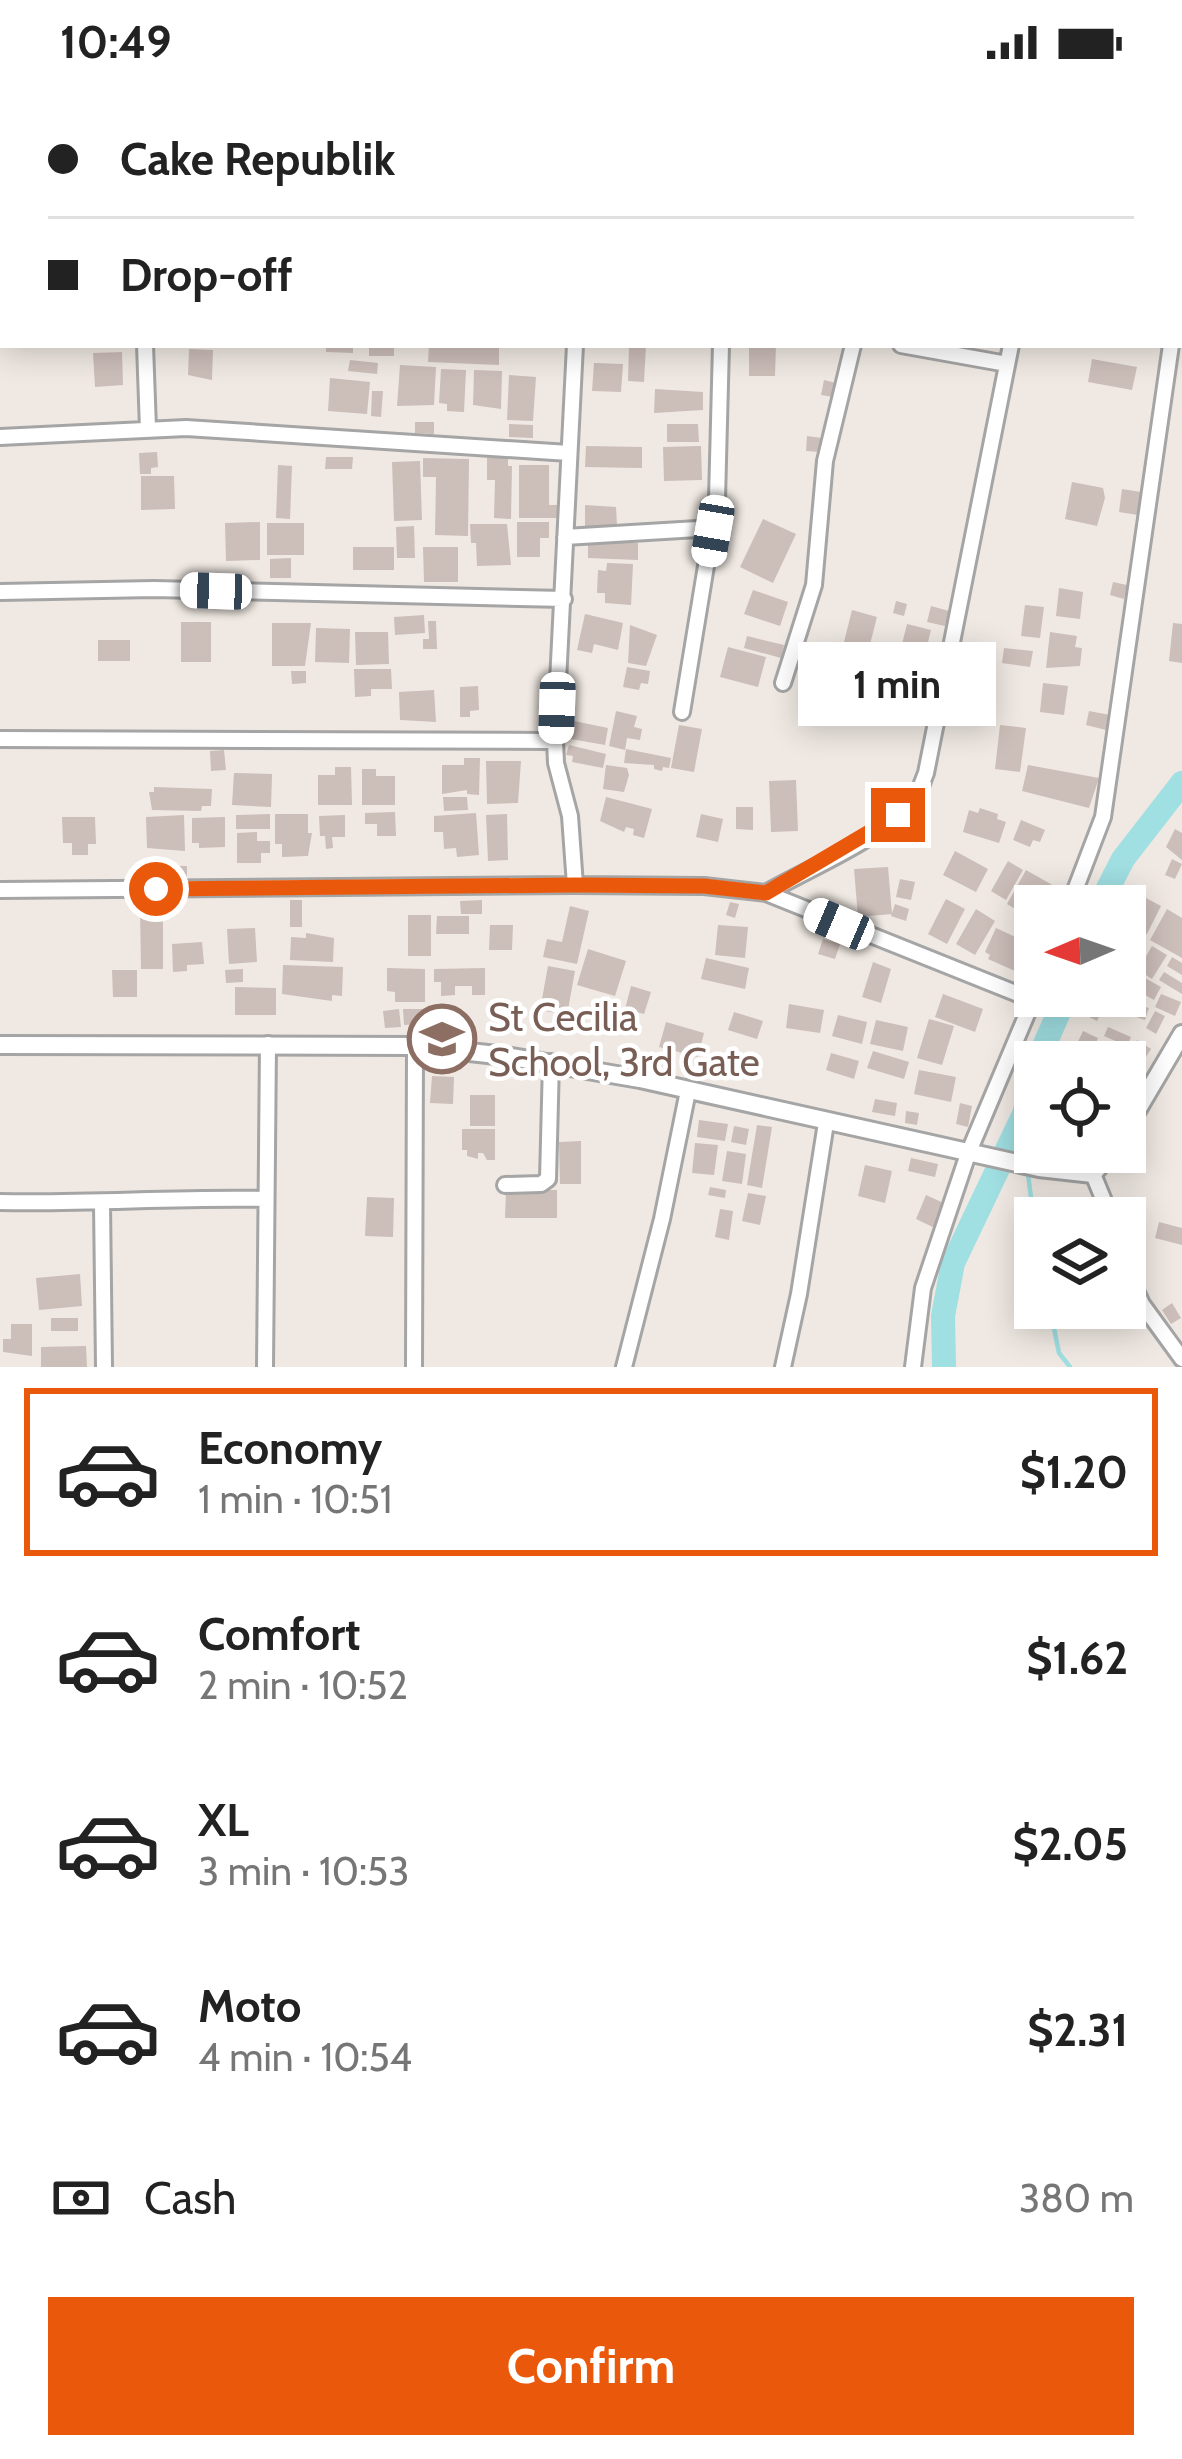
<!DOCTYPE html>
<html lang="en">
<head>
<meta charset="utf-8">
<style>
  :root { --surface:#fff; --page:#f2f2f2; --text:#222; --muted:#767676; --line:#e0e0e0; --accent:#ea580c }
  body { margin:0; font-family:Cabin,sans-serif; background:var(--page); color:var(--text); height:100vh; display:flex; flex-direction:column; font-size:45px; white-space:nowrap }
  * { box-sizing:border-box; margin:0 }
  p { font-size:39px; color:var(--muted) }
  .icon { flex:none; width:66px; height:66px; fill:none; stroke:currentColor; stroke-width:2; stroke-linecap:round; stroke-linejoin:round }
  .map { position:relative; height:1283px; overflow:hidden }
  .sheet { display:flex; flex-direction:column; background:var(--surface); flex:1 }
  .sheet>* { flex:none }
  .guide { position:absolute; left:0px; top:0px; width:1182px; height:264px; box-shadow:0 6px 30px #0003; display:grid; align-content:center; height:264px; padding:0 48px; background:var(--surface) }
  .needle { width:78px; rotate:268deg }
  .controls { position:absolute; left:1014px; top:801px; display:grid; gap:24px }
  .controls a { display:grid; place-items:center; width:132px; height:132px; border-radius:0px; background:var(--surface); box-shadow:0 6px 30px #0003; font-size:60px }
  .end { position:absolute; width:54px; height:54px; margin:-27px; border:15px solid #ea580c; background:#fff; box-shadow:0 0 0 6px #fff }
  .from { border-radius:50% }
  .bubble { position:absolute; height:84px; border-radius:0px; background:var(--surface); box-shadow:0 6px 30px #0003; font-size:39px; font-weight:800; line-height:84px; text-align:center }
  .car { position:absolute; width:36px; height:72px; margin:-36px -18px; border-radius:15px; box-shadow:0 0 9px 3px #0007; background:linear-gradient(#fff 24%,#345 0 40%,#fff 0 76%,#345 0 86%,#fff 0) }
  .guide b { display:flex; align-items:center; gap:42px; height:114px; font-size:45px }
  .guide b+b { border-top:3px solid var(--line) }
  .guide i { width:30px; height:30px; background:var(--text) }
  ul { padding:21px 0 0; list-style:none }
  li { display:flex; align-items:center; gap:36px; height:168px; margin:0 24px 18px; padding:0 24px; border:6px solid transparent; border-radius:0px }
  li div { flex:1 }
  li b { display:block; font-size:45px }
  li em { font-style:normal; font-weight:800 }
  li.active { border-color:var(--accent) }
  li>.icon { width:108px; height:108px; stroke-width:1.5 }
  .pay { display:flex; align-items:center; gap:30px; height:132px; padding:0 48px; font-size:45px }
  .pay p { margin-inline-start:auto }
  .cta { display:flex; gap:24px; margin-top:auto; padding:24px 48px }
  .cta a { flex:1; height:138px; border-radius:0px; background:var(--accent); color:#fff; font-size:48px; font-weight:800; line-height:138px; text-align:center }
  .status { display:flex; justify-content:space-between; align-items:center; height:84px; padding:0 60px; background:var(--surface); direction:ltr }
  .status svg { height:33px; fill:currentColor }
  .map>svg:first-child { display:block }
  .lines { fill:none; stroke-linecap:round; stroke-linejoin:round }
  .stream { stroke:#a0dfe2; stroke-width:4.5 }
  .river { stroke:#a0dfe2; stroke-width:24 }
  .building { fill:#ccbeb9 }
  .minor-casing { stroke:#a5a5a5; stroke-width:20 }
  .tertiary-casing { stroke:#a5a5a5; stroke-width:22 }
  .minor { stroke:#fff; stroke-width:14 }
  .tertiary { stroke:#fff; stroke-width:16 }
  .route { stroke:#ea580c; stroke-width:15 }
  .labels { text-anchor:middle; stroke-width:9; stroke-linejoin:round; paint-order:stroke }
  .education-label { font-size:39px; fill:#785e54; stroke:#fff; text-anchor:start }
</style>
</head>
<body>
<div class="status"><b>10:49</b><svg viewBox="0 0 49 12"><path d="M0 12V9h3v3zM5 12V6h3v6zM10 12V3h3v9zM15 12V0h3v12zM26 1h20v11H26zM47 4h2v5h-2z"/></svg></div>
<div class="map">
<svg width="1182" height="1283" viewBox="0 0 1182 1283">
  <rect width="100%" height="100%" fill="#f0e9e3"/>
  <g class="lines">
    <!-- stream -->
    <path class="stream" d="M1024 1030 1027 1078
      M1028 1090 1035 1145
      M1050 1224 1059 1269 1070 1283"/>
    <!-- river -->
    <path class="river" d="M1099 822 1123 775 1182 699
      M1037 978 1066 912
      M944 1283 943 1232 953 1179 1024 1030 1035 985"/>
  </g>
  <!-- building -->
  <path class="building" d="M326 261H353V269L326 268Z
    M369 261H394V272H369Z
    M429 261H499V281L428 278Z
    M629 261H646L644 298 628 297Z
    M749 261H776L775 292H749Z
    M189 265 213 266 212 296 188 291Z
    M122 268 123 301 95 303 93 269Z
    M1092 275 1137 283 1132 306 1088 298Z
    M350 276 378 279 377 290 348 287Z
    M594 279 623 280 621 308 592 307Z
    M400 281 436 283 434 321 397 322Z
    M441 285 466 286 464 328 447 327V320L439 319Z
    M474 286 502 287 501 325 473 321Z
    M509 291 536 293 533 337 507 336Z
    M330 294 370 298 367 330 328 327Z
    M824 296 836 299 833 313 821 311Z
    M655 305 703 308V326L654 329Z
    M372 307H383L381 333 371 332Z
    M415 338H434V350L415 349Z
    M509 340 533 341V354L509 353Z
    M667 340H698L699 358H667Z
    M807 352 822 354 821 368 806 367Z
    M586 362 642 363V384L585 383Z
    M701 362 702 396 664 397 663 363Z
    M157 368 158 383 151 384V390H140L139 369Z
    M326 373H353L352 385H325Z
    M423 374 469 375 468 452 435 451 436 393H423Z
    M487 374H508V382H512L511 435 494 434 495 396H487Z
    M420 377 422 436 394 437 392 378Z
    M278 381 292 382 290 435 276 434Z
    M519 381H549V421H559V434H519Z
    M141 392H174L175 425 141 426Z
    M1072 398 1103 404 1105 414 1097 442 1065 435Z
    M1122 405 1141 408 1138 431 1119 428Z
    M585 421 616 423 617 441 585 446Z
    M763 435 796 450 773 499 740 483Z
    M260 438V476L226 477 225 439Z
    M517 438H549V454H540V473H517Z
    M267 439H304V471H267Z
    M470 440H507L511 481 477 482 476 459H471Z
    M414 442 415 474H397L396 443Z
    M588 458 638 459V476L588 474Z
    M353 463H394V486H353Z
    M423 463H458V498H424Z
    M291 474V494H270V475Z
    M607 479 633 480 631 521 605 519V509H597L598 486 606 487Z
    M1113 498 1127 501 1124 515 1110 511Z
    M1059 504 1083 508 1080 535 1056 532Z
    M753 506 788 518 780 542 744 530Z
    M896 517 907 520 904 532 893 529Z
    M1025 521 1044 523 1040 554 1021 552Z
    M931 522 949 527 945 542 927 538Z
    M852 526 877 533 867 572 842 566Z
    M585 530 623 539 618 566 594 560 592 569 577 566Z
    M424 531 425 549 395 551 394 533Z
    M428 537H436L437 565H423V555H429Z
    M181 538H211V578H181Z
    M272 539H311L305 582H272Z
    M1173 539 1182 540V579L1169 577Z
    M907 540 931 546 923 578 899 572Z
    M630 541 657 551 646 582 628 579Z
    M316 544 350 545 349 579 315 578Z
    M355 548H388L389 580 356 581Z
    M1050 548 1077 552 1075 563 1082 564 1080 582 1046 584Z
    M747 552 784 561 781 574 744 564Z
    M98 556H130V577H98Z
    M728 563 766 573 758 603 720 593Z
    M1004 564 1033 567 1030 583 1002 579Z
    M875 573 896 579 886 621 864 616Z
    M825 582 861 591 855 614 819 605Z
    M627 583 650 587 648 600 641 599 639 606 623 603Z
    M354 585H391L392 605H371V612L355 613Z
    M291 587H306V599L292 600Z
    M1043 599 1068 602 1064 631 1040 628Z
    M478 602 479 626 470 627V633H460V603Z
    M434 606 436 638 400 636 399 608Z
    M616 627 637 632 634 643 642 645 640 656 627 654 625 666 609 662Z
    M1089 627 1110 631 1106 646 1086 641Z
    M574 637 608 644 605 661 571 655Z
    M679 641 702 645 694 688 671 684Z
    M1000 641 1026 644 1020 688 995 685Z
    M569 661 606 670 603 684 572 678 573 672 566 671Z
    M626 665 671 674 669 684 663 683 662 687 654 685V681L624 679Z
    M224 666 226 686 211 687 210 667Z
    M464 674H480L479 711 467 710V706L442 710V681H464Z
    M486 677H521L518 719 487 720Z
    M606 681 627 684 629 691 624 708 603 705Z
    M1028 681 1099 694 1089 724 1022 707Z
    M335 683H351L352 721H318V691H335Z
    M362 685H376V692H395V721H362Z
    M234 689 272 690 271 723 232 721Z
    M796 696 798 747 771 748 769 697Z
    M154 703 212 705 211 722H202L201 727 152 726 149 708H154Z
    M443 713H467L468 726 444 727Z
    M606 713 652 725 644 754 633 751 634 745 626 743 624 748 600 737Z
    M736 723H753V746L736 745Z
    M980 724 998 730 997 735 1006 738 999 759 963 748 969 726 978 729Z
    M395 728 396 752H377V740H365V729Z
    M476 729 479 771 457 773 456 764 444 765 443 748H434V732Z
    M270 730V745H236V731Z
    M275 730H308V749H312L308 772 282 773V760H275Z
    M507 730 508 776 488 777 486 731Z
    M701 730 723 735 718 758 696 753Z
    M184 731 185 767 147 764 146 733Z
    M345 731V753H332L333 764 326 765 325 752H320L319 732Z
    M62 733H95L96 760H88V771H72V759H63Z
    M225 733V763L199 764V759H192V734Z
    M1021 736 1045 746 1040 758 1033 756 1030 763 1013 756Z
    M1175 745 1182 749V776L1166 763Z
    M257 748V757H270V769H261V779H237V749Z
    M955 767 988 785 976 808 943 791Z
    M1172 775 1182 780 1175 795 1165 791Z
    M1008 777 1023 786 1006 816 991 807Z
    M170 782H187V793H171Z
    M888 783 892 830 858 833 854 785Z
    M1026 786 1063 807 1055 822H1035V837L1007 820Z
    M900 795 915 798 911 816 896 813Z
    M1146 814 1161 822 1147 850 1131 843Z
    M946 815 965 825 947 860 928 850Z
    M290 816H302V843H290Z
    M482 816V830H461L460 817Z
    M730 818 739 820 735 834 726 831Z
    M895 820 909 825 906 837 891 832Z
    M570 822 589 827 577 880 543 873 547 855 562 858Z
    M140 823H163V885H141Z
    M976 825 995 837 975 871 956 860Z
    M1167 825 1182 834V874L1150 856Z
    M408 831H431V872H408Z
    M437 832H469V850H436Z
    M490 841H513L512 866H489Z
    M718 841 748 843 745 874 715 871Z
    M255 844 257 878 229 880 227 845Z
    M996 844 1035 862 1026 887 1017 883 1015 887 988 875 990 871 985 868Z
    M306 849 334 854 333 878 290 876 291 853 306 854Z
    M1131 849 1144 854 1139 867 1126 862Z
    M823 855 840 860 835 875 818 870Z
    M202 858 204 880 187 881V887L173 888 172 860Z
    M1152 862 1167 871 1152 895 1138 886Z
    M588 865 626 877 615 912 577 901Z
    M1125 867 1136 872 1129 888 1125 886Z
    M1172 873 1182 879V891L1167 882Z
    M706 874 749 884 745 905 701 895Z
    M873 878 891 885 881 919 862 913Z
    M283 881 343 883 342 912 332 911V917L282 910Z
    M548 882 575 887 567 931 540 926Z
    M387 884 425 885V918H395V908L387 907Z
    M485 884V911H472V902H455V911L441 912V898H434V885Z
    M243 885V898L226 899 225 886Z
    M112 886H137V913H113Z
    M1164 888 1182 899V910L1159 896Z
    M1145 894 1161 903 1154 916 1138 907Z
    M631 902 651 908 644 930 625 925Z
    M235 903 276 904V931H235Z
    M943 910 983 925 975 948 935 933Z
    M1161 910 1181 918 1175 932 1155 923Z
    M1096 912 1108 914 1097 937 1087 932Z
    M1134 919 1149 924 1145 936 1130 931Z
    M789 920 824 926 820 949 786 944Z
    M399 925 401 943 385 944 383 927Z
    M403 925H426V940L404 941Z
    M1155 927 1165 932 1156 950 1146 944Z
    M734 928 763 937 757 955 728 946Z
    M838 931 867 938 862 960 832 952Z
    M929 935 954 942 942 981 917 974Z
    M876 936 908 943 903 967 870 960Z
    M666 938 704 949 698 973 659 963Z
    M1108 943 1131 953 1127 962 1104 952Z
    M1083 947 1098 954 1092 968 1076 962Z
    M1137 956 1151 965 1146 973 1132 964Z
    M873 967 909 978 904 995 867 984Z
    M831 969 859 977 854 995 826 986Z
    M716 979 729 983 726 993 713 989Z
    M919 986 956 993 951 1018 914 1010Z
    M432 992 454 993 453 1020 430 1019Z
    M470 1011H495V1042H470Z
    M875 1015 897 1019 895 1032 872 1028Z
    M960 1019 972 1022 968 1043 956 1040Z
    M906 1027 919 1029 917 1041 905 1039Z
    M699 1036 728 1040 725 1057 697 1053Z
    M757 1041 772 1043 762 1104 747 1101Z
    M734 1042 749 1045 746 1061 731 1058Z
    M462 1045H495V1076H487L483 1069H478V1075L467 1072V1066H462Z
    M581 1057V1100H560L559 1058Z
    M695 1059 718 1061 714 1091 692 1089Z
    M727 1067 746 1070 742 1100 722 1097Z
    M911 1074 938 1080 935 1093 908 1087Z
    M865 1081 892 1087 885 1119 858 1112Z
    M710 1103 726 1106 725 1114 708 1111Z
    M506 1106H557V1134H505Z
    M748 1109 766 1112 760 1141 742 1137Z
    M926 1111 950 1122 939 1146 916 1135Z
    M367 1113 394 1114 393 1153 365 1152Z
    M720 1125 733 1127 729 1156 715 1153Z
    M1159 1138 1182 1144V1161L1155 1154Z
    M80 1190 82 1222 39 1226 36 1194Z
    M1172 1219 1181 1234 1171 1240 1162 1226Z
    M51 1234H78V1247H51Z
    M11 1240H32V1272L3 1268V1255H11Z
    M86 1262 87 1283H41V1263Z"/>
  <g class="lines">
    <defs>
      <path id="minor" d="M580 0V3
        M1179 40H1182
        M0 52H3
        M1179 116H1182
        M1179 202 1182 181
        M145 261 148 345
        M575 261 555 657 556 679 570 732 575 801
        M901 261 1007 280
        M0 353 186 344 569 369
        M565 453 714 444
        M0 508 154 505 564 515
        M783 599 814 501 825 377 853 261
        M682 628 717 415 721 261
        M0 655 555 657
        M0 806 575 801 704 802 766 809 1033 916
        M766 809C812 783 869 760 908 724 918 715 921 701 926 689L1011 261
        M1069 822 1103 733 1171 261
        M1093 1090 1111 1134
        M505 1101 541 1100 548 1095 551 978
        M0 1118C89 1120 176 1113 265 1115
        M102 1120 104 1283
        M1125 1182 1142 1220 1182 1275
        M265 1283 268 960
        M414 1283 415 962
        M624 1283 662 1135 688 1007
        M783 1283 799 1210 826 1039
        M913 1283 923 1204 968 1070 1035 911"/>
      <path id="tertiary" d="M0 961 415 962 506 972 640 995 1039 1084 1093 1090 1111 1068
        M1125 1047 1182 950"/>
    </defs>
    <!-- minor casing -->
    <use href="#minor" class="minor-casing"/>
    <!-- tertiary casing -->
    <use href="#tertiary" class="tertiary-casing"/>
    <!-- minor -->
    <use href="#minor" class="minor"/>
    <!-- tertiary -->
    <use href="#tertiary" class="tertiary"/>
  </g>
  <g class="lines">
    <!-- route -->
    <path class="route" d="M156 805 575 801 704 802 766 809 898 731"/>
  </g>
  <!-- icons -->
  <defs>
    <symbol id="school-ring" viewBox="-11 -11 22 22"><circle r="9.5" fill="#fff" stroke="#8d6e63" stroke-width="1.5"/><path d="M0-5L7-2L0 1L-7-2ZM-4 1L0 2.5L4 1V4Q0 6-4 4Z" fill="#8d6e63"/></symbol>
  </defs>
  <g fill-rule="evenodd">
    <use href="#school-ring" x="404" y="917" width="76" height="76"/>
  </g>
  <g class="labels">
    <!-- education labels -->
    <g class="education-label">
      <text x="488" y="947">St Cecilia<tspan x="488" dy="45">School, 3rd Gate</tspan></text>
    </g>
  </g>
</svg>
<div class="controls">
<a><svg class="needle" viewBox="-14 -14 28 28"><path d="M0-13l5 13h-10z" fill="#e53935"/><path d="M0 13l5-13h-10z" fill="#767676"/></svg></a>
<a><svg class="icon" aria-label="locate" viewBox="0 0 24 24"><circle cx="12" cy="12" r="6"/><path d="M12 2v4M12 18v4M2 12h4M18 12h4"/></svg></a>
<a><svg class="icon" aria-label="layers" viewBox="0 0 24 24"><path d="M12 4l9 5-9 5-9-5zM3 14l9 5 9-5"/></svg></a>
</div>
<i class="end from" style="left:156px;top:805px"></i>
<i class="end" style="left:898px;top:731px"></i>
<div class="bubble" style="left:798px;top:558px;width:198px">1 min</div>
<i class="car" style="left:713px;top:447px;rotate:190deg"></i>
<i class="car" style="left:216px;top:507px;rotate:272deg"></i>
<i class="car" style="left:557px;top:624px;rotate:182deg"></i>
<i class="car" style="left:839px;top:840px;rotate:293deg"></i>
<div class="guide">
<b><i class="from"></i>Cake Republik</b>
<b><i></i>Drop-off</b>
</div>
</div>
<section class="sheet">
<ul>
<li class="active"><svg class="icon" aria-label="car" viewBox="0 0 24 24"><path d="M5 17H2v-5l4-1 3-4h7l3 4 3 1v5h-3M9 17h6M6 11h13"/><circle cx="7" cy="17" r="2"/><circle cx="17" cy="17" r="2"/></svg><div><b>Economy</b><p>1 min · 10:51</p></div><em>$1.20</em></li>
<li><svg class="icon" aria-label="car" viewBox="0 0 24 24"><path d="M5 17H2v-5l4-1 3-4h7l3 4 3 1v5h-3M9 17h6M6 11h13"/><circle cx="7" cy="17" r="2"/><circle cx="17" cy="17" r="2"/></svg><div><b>Comfort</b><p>2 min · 10:52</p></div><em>$1.62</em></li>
<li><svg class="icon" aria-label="car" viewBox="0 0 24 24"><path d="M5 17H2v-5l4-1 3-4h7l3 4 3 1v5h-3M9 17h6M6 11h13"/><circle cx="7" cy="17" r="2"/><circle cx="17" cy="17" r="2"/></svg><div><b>XL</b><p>3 min · 10:53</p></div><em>$2.05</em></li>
<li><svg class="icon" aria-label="car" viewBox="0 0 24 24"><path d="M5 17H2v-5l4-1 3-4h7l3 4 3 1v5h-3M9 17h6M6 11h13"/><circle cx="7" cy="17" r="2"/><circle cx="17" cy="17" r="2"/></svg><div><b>Moto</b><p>4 min · 10:54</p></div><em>$2.31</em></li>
</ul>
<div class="pay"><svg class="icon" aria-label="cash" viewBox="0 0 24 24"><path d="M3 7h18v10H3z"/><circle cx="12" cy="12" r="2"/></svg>Cash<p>380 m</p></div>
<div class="cta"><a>Confirm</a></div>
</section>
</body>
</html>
